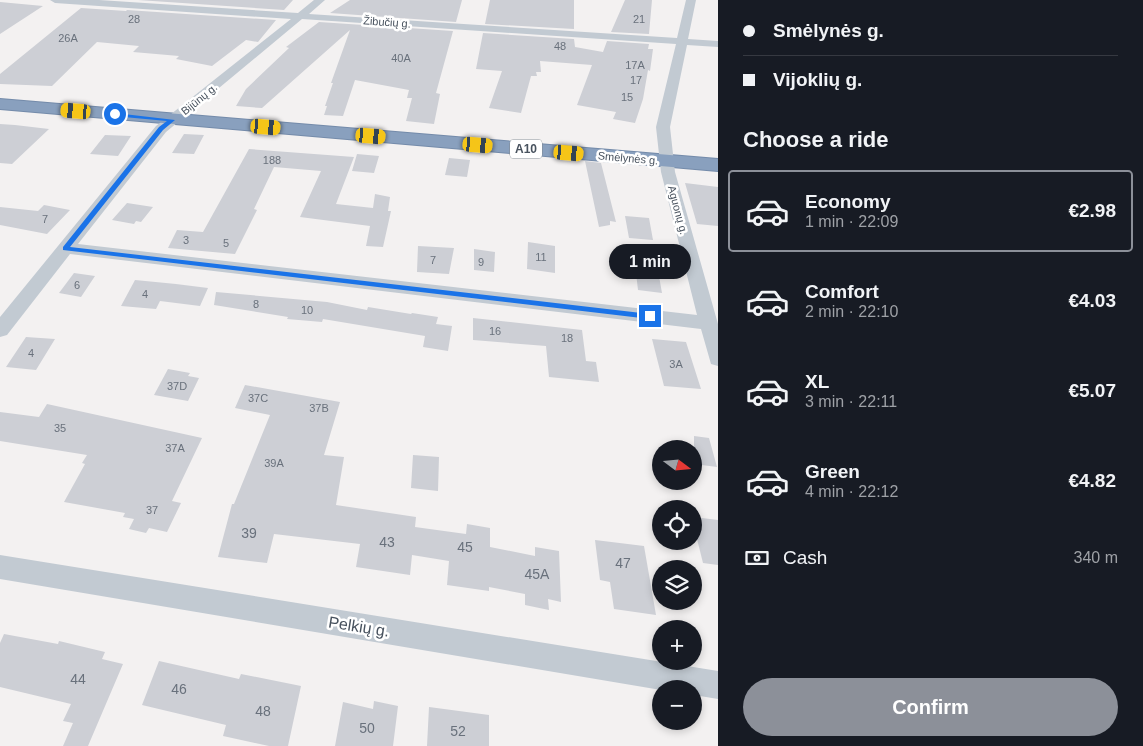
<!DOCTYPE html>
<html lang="en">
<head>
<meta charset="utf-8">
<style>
  :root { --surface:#171b24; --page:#242831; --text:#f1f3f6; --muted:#9ea1a6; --line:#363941; --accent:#8c9099 }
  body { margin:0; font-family:Helvetica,sans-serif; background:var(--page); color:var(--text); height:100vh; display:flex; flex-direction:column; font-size:19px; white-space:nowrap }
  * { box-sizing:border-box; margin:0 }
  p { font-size:16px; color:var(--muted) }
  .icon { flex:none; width:28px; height:28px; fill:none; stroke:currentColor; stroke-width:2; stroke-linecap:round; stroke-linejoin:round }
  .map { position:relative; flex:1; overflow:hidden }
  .details { display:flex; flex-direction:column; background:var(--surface); width:425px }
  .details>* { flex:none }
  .guide { display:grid; align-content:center; height:110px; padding:0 25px; background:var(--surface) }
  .needle { width:32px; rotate:106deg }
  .fabs { position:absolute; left:652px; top:440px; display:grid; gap:10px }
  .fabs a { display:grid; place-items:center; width:50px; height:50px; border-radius:50%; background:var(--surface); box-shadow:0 2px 8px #0003; font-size:25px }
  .end { position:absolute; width:22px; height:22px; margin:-11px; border:6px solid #1a73e8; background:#fff; box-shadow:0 0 0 2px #fff }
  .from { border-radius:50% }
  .bubble { position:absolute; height:35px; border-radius:18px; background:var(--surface); box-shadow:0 2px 8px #0003; font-size:16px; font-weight:700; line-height:35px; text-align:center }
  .car { position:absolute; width:15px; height:30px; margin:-15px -8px; border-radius:6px; box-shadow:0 0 4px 1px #0007; background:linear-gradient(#f5c518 24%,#345 0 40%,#f5c518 0 76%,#345 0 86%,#f5c518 0) }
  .guide b { display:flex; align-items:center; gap:18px; height:48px; font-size:19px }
  .guide b+b { border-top:1px solid var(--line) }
  .guide i { width:12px; height:12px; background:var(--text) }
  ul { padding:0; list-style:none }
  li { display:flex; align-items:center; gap:15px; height:82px; margin:0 10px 8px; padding:0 15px; border:2px solid transparent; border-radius:5px }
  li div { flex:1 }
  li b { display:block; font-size:19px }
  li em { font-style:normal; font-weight:700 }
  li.selected { border-color:var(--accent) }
  li>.icon { width:45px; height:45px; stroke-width:1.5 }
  h2 { padding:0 25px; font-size:22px; line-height:60px }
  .pay { display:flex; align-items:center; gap:12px; height:55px; padding:0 25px; font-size:19px }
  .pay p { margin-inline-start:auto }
  .cta { display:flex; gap:10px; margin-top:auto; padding:10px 25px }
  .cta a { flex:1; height:58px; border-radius:30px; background:var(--accent); color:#fff; font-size:20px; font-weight:700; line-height:58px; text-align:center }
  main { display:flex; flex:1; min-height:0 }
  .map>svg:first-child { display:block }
  .building { fill:#cdcfd5 }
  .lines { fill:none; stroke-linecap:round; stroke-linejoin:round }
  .highway-casing { stroke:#748baa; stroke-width:2 }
  .street { fill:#c2cad2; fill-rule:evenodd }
  .highway { fill:#89a0be; fill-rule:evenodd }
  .route { fill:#1a73e8 }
  .labels { text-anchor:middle; stroke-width:5; stroke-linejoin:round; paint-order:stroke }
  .number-label { font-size:11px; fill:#69717c }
  .far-street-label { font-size:11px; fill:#48525e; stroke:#fff }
  .shield { fill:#fff; stroke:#7f868e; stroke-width:1 }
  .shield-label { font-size:12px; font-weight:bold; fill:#48525e }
  .near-number-label { font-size:14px; fill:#69717c }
  .near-street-label { font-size:16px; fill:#48525e; stroke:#fff }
</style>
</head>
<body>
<main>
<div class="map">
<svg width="718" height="746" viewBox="0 0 718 746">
  <rect width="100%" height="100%" fill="#f3f1f1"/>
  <!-- building -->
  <path class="building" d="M138 0H293L284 10Z
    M350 0H462L456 22 330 13Z
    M490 0H574V29L485 24Z
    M625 0H652L649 34 611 32Z
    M0 2 43 6 0 34Z
    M81 8 126 11 127 10 276 20 258 42 246 40 212 66 176 59 179 56 133 52 139 46 97 42 52 86 0 84V74Z
    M319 22 453 31 436 93 440 94 434 124 406 121 412 98H407L409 90 355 80 343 116 324 115 327 106H325L333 83H331L350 30 262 108 236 106 246 89 289 48 286 47Z
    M483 33 574 39 575 47 603 52 607 41 649 44 648 49H653L650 71 648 70 643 99 635 123 613 119 616 112 577 105 592 65 540 61 541 72H536L537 76H531L521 113 489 108 502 71 476 69Z
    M0 124 15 125 49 129 12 164 0 163Z
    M184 134 204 135 194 154 172 153Z
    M105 135 131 136 118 156 90 154Z
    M249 149 354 157 336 204 373 208 375 194 390 197 388 211H391L383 247 366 246 370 226 300 217 321 171 274 167 254 209 257 210 235 254 168 248 177 230 203 232Z
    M357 154 379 156 374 173 352 171Z
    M449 158 470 160 467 177 445 175Z
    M585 161 601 163 616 222 610 221V225L599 227Z
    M685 183 718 187V226L697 224Z
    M127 203 153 207 141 222 136 221 134 224 112 220Z
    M44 205 70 210 47 234 0 225V207L38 211Z
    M625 216 649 218 653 240 629 238Z
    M528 242 555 246V273L527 269Z
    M418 246 454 248 449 274 417 272Z
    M474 249 495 252 494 272 474 270Z
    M74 273 95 276 81 297 59 293Z
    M636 273 659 276 662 293 638 290Z
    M135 280 176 284 208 288 200 306 160 301 156 309 121 306Z
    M216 292 327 302 367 310 368 307 411 314 412 313 438 317 436 324 452 326 448 351 423 347 425 336 323 319 322 322 287 319 288 317 214 305Z
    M473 318 582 330 586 361 596 362 599 382 549 377 546 346 473 340Z
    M26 337 55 339 36 370 6 367Z
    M652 339 686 342 701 389 664 386Z
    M168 369 190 373 188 376 199 378 188 401 154 395Z
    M245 385 340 402 324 455 344 457 336 505 416 517 415 527 466 534 467 524 490 528V547L535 556V547L559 551 561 602 548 599 549 610 525 605V594L489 587V591L447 585 449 561 412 555 410 575 356 567 360 544 274 534 267 563 218 557 232 504H234L270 415 235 408Z
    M47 404 202 438 172 501 181 503 167 532 149 528 146 533 129 529 134 519 123 517 125 513 64 502 85 464 82 463 87 455 0 441V412L39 417Z
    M694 436 709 438 717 467 694 464Z
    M413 455 439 457 438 491 411 488Z
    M694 517 718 520V565L703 563 694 527Z
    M595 540 644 546 656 615 614 609 610 582 600 580Z
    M4 634 58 644 59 641 105 652 102 659 123 664 88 746H63L73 723 63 721 71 704 0 687V643Z
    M159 661 239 679 241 674 301 686 288 746H269L223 736 226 725 142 705Z
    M374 701 398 706 393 746H335L343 702 373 709Z
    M429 707 489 715V746H427Z"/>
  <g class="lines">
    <defs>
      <path id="highway" d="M0 99 718 159V171L0 109Z"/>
    </defs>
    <!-- highway casing -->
    <use href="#highway" class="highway-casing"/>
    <!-- street -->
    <path class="street" d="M50 0H99L298 13 314 0H325L309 14 677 38 686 0H696L688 39 718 41V47L687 45 670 127 675 172 718 324V366L711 364 701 329 70 254 7 335 0 337V317L156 126 291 19 55 3ZM302 19 676 44 656 127 661 172 697 315 78 244 166 132Z
      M0 555 718 671V699L694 695V689L661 690 0 579Z"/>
    <!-- highway -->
    <use href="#highway" class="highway"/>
  </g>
  <!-- route -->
  <path class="route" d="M115 113 175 120 163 130 70 247 650 314 653 316 650 319 63 250V247L159 127 167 121 113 116Z"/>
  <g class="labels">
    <!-- number labels -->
    <g class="number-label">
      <text x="134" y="23">28</text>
      <text x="639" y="23">21</text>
      <text x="68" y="42">26A</text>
      <text x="560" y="50">48</text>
      <text x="401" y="62">40A</text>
      <text x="635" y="69">17A</text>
      <text x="636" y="84">17</text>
      <text x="627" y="101">15</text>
      <text x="272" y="164">188</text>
      <text x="45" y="223">7</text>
      <text x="186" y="244">3</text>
      <text x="226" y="247">5</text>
      <text x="541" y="261">11</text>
      <text x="433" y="264">7</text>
      <text x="481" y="266">9</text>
      <text x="77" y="289">6</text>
      <text x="145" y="298">4</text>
      <text x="256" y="308">8</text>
      <text x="307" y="314">10</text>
      <text x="495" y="335">16</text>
      <text x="567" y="342">18</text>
      <text x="31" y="357">4</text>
      <text x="676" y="368">3A</text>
      <text x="177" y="390">37D</text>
      <text x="258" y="402">37C</text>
      <text x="319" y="412">37B</text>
      <text x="60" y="432">35</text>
      <text x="175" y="452">37A</text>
      <text x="274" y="467">39A</text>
      <text x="152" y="514">37</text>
    </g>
    <!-- far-street labels -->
    <g class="far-street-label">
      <text transform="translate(387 22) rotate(4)" y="4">Žibučių g.</text>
      <text transform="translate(199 99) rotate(-39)" y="4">Bijūnų g.</text>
      <text transform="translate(628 158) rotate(5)" y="4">Smėlynės g.</text>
      <text transform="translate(678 210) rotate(75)" y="4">Aguonų g.</text>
    </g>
    <!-- shield labels -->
    <rect class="shield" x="510" y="139.5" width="32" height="19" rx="4"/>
    <g class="shield-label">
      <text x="526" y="153">A10</text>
    </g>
    <!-- near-number labels -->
    <g class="near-number-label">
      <text x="249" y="538">39</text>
      <text x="387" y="547">43</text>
      <text x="465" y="552">45</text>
      <text x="623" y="568">47</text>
      <text x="537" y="579">45A</text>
      <text x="78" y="684">44</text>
      <text x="179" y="694">46</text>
      <text x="263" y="716">48</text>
      <text x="367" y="733">50</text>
      <text x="458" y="736">52</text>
    </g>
    <!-- near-street labels -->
    <g class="near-street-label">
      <text transform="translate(359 626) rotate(9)" y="6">Pelkių g.</text>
    </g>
  </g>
</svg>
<div class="fabs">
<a><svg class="needle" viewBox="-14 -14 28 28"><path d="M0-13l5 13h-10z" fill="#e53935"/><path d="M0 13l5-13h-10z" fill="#9ea1a6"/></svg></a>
<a><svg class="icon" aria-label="locate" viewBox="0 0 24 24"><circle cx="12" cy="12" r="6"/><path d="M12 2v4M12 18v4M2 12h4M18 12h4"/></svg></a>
<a><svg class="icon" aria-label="layers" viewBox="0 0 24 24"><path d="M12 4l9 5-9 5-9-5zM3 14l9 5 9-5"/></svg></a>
<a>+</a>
<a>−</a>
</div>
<i class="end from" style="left:115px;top:114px"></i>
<i class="end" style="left:650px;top:316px"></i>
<div class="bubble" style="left:609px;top:244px;width:82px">1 min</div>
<i class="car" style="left:76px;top:111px;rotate:275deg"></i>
<i class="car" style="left:266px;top:127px;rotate:95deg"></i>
<i class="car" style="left:371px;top:136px;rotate:95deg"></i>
<i class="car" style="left:478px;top:145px;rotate:95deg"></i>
<i class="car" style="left:569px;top:153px;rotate:95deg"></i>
</div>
<section class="details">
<div class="guide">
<b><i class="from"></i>Smėlynės g.</b>
<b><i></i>Vijoklių g.</b>
</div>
<h2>Choose a ride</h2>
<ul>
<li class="selected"><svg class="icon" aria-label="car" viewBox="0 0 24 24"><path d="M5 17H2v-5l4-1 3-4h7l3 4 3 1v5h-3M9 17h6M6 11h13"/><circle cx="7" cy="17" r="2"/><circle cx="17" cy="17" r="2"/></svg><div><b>Economy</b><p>1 min · 22:09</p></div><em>€2.98</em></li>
<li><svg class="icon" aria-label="car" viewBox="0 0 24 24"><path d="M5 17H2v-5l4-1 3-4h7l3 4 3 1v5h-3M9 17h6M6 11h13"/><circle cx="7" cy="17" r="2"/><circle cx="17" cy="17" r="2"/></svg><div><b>Comfort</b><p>2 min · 22:10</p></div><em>€4.03</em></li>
<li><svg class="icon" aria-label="car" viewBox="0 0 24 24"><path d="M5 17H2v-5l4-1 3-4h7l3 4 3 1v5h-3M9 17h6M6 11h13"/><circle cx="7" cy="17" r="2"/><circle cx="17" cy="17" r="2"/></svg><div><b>XL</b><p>3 min · 22:11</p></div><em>€5.07</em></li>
<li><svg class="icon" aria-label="car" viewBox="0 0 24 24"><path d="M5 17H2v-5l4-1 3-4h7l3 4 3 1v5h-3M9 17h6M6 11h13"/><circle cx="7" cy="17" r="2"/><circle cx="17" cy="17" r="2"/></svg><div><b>Green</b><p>4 min · 22:12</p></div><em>€4.82</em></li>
</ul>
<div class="pay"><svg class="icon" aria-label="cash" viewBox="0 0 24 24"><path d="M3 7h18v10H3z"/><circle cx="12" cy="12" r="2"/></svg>Cash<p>340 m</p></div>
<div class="cta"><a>Confirm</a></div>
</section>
</main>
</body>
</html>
